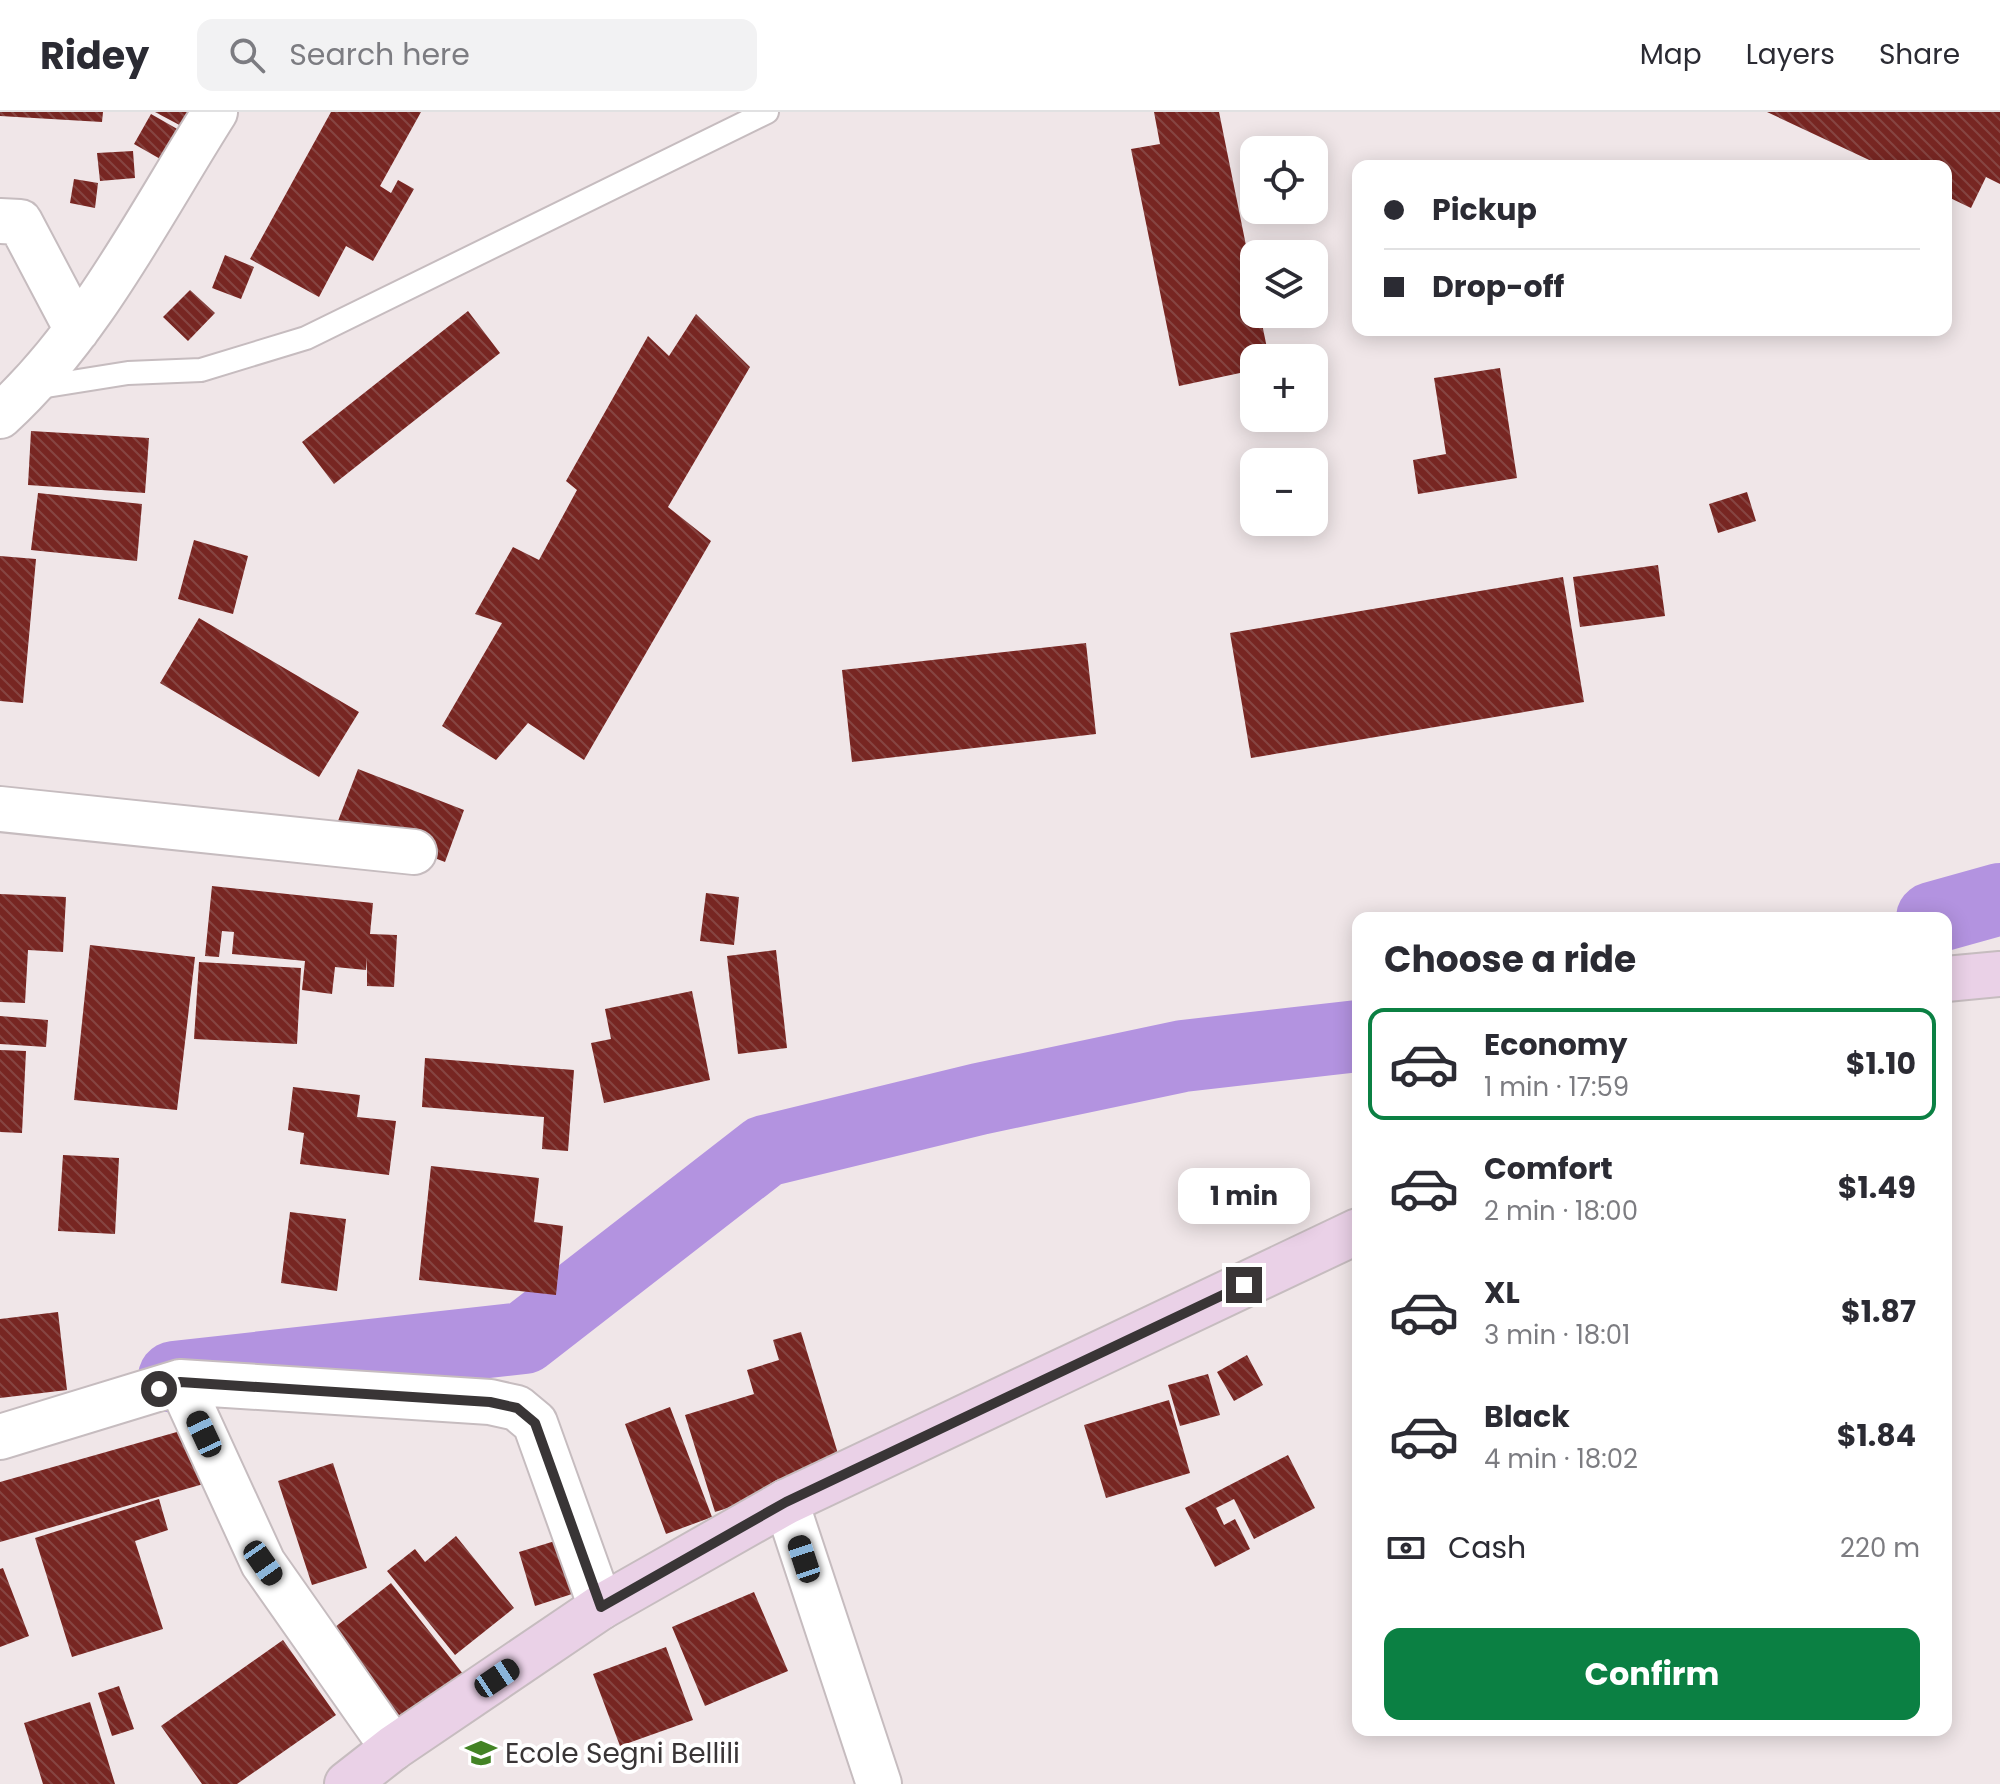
<!DOCTYPE html>
<html lang="en">
<head>
<meta charset="utf-8">
<style>
  :root { --surface:#fff; --page:#f2f2f3; --text:#2b2b33; --muted:#7c7c81; --line:#e1e1e2; --accent:#0b8043 }
  body { margin:0; font-family:Poppins,sans-serif; background:var(--page); color:var(--text); height:100vh; display:flex; flex-direction:column; font-size:30px; white-space:nowrap }
  * { box-sizing:border-box; margin:0 }
  p { font-size:26px; color:var(--muted) }
  .icon { flex:none; width:44px; height:44px; fill:none; stroke:currentColor; stroke-width:2; stroke-linecap:round; stroke-linejoin:round }
  .map { position:relative; flex:1; overflow:hidden }
  .sheet { position:absolute; left:1352px; top:800px; width:600px; height:824px; display:flex; flex-direction:column; background:var(--surface); border-radius:16px; box-shadow:0 4px 20px #0003 }
  .sheet>* { flex:none }
  .banner { position:absolute; left:1352px; top:48px; width:600px; height:176px; border-radius:16px; box-shadow:0 4px 20px #0003; display:grid; align-content:center; height:176px; padding:0 32px; background:var(--surface) }
  .controls { position:absolute; left:1240px; top:24px; display:grid; gap:16px }
  .controls a { display:grid; place-items:center; width:88px; height:88px; border-radius:16px; background:var(--surface); box-shadow:0 4px 20px #0003; font-size:40px }
  .end { position:absolute; width:36px; height:36px; margin:-18px; border:10px solid #393536; background:#fff; box-shadow:0 0 0 4px #fff }
  .from { border-radius:50% }
  .bubble { position:absolute; height:56px; border-radius:16px; background:var(--surface); box-shadow:0 4px 20px #0003; font-size:26px; font-weight:700; line-height:56px; text-align:center }
  .car { position:absolute; width:24px; height:48px; margin:-24px -12px; border-radius:10px; box-shadow:0 0 6px 2px #0007; background:linear-gradient(#222 24%,#8ab4d8 0 40%,#222 0 76%,#8ab4d8 0 86%,#222 0) }
  .banner b { display:flex; align-items:center; gap:28px; height:76px; font-size:30px }
  .banner b+b { border-top:2px solid var(--line) }
  .banner i { width:20px; height:20px; background:var(--text) }
  ul { padding:0; list-style:none }
  li { display:flex; align-items:center; gap:24px; height:112px; margin:0 16px 12px; padding:0 16px; border:4px solid transparent; border-radius:16px }
  li div { flex:1 }
  li b { display:block; font-size:30px }
  li em { font-style:normal; font-weight:700 }
  li.active { border-color:var(--accent) }
  li>.icon { width:72px; height:72px; stroke-width:1.5 }
  h2 { padding:0 32px; font-size:36px; line-height:96px }
  .pay { display:flex; align-items:center; gap:20px; height:88px; padding:0 32px; font-size:30px }
  .pay p { margin-inline-start:auto }
  .action { display:flex; gap:16px; margin-top:auto; padding:16px 32px }
  .action a { flex:1; height:92px; border-radius:16px; background:var(--accent); color:#fff; font-size:32px; font-weight:700; line-height:92px; text-align:center }
  header { display:flex; align-items:center; gap:48px; box-sizing:border-box; height:112px; padding:0 40px; background:var(--surface); border-bottom:2px solid var(--line) }
  header strong { font-size:38px }
  nav { display:flex; gap:44px; margin-inline-start:auto; font-size:28px }
  .search { width:560px; height:72px; background:var(--page); display:flex; align-items:center; gap:20px; box-sizing:border-box; padding:0 28px; border-radius:16px; color:var(--muted); font-size:30px }
  .map>svg:first-child { display:block }
  .lines { fill:none; stroke-linecap:round; stroke-linejoin:round }
  .river { stroke:#b393e0; stroke-width:72 }
  .building { fill:url(#building-back-hatch) }
  .lane-casing { stroke:#c6bcbf; stroke-width:26 }
  .street-casing { stroke:#c6bcbf; stroke-width:48 }
  .secondary-casing { stroke:#c6bcbf; stroke-width:48 }
  .lane { stroke:#fff; stroke-width:22 }
  .street { stroke:#fff; stroke-width:44 }
  .secondary { stroke:#ead1e7; stroke-width:44 }
  .route { stroke:#393536; stroke-width:10 }
  .labels { text-anchor:middle; stroke-width:8; stroke-linejoin:round; paint-order:stroke }
  .poi-label { font-size:28px; fill:#393536; stroke:#fff; text-anchor:start }
</style>
</head>
<body>
<header>
<strong>Ridey</strong>
<div class="search"><svg class="icon" aria-label="search" viewBox="0 0 24 24"><circle cx="10" cy="10" r="6"/><path d="M15 15l6 6"/></svg>Search here</div>
<nav><a>Map</a><a>Layers</a><a>Share</a></nav>
</header>
<div class="map">
<svg width="2000" height="1672" viewBox="0 0 2000 1672">
  <defs>
    <pattern id="building-back-hatch" width="6" height="6" patternUnits="userSpaceOnUse" patternTransform="scale(2)"><rect width="6" height="6" fill="#772622"/><path d="M-1 5l2 2M0 0l6 6M5-1l2 2" fill="none" stroke="#864542"/></pattern>
  </defs>
  <rect width="100%" height="100%" fill="#f0e6e8"/>
  <g class="lines">
    <!-- river -->
    <path class="river" d="M1932 806 2000 787
      M174 1265 524 1226 765 1039 979 987 1183 944 1358 924"/>
  </g>
  <!-- building -->
  <path class="building" d="M0 0H103L102 10 0 4Z
    M155 0H195L187 17Z
    M331 0H421L380 74 391 81 398 68 414 77 373 149 346 134 319 185 250 147Z
    M1154 0H1219L1254 173V202H1260L1269 246H1254V258L1179 274 1131 37 1160 32Z
    M1767 0H2000V72L1986 65 1971 96 1946 84V54H1882Z
    M151 2 179 18 162 48 134 32Z
    M133 39 135 66 100 69 97 41Z
    M74 67 98 71 95 96 70 91Z
    M225 143 254 155 241 187 212 176Z
    M190 178 215 201 188 229 163 205Z
    M468 199 500 241 334 372 302 330Z
    M696 202 750 255 668 395 711 429 584 648 528 611 496 648 442 614 502 511 475 502 513 435 539 448 577 378 566 369 648 224 669 244Z
    M1500 256 1517 366 1418 382 1413 348 1446 342 1434 266Z
    M31 319 149 326 145 381 28 373Z
    M1747 380 1756 409 1718 421 1709 392Z
    M38 381 142 392 137 449 31 438Z
    M194 428 248 444 233 502 178 487Z
    M0 444 36 447 23 591 0 589Z
    M1658 453 1665 504 1580 515 1573 465Z
    M1563 465 1584 590 1251 646 1230 521Z
    M199 506 359 600 319 665 160 571Z
    M1086 531 1096 622 852 650 842 558Z
    M358 657 464 698 445 750 338 709Z
    M212 774 373 791 370 822 397 823 394 875 367 874V846L366 858 335 855 332 882 302 878 305 849 232 842 234 820 222 819 219 845 205 844Z
    M706 781 739 785 734 833 700 829Z
    M0 782 66 785 63 840 28 838 25 891 0 890Z
    M90 833 195 845 177 998 74 988Z
    M776 838 787 936 738 942 727 844Z
    M199 850 301 856 297 932 194 927Z
    M692 879 710 968 604 991 591 931 611 927 605 897Z
    M0 904 48 908 46 935 0 932Z
    M0 938 26 939 22 1021 0 1020Z
    M425 946 574 958 568 1039 542 1037 544 1005 422 995Z
    M293 975 360 983 357 1005 396 1009 389 1063 300 1052 304 1021 288 1018Z
    M63 1043 119 1046 115 1122 58 1119Z
    M431 1054 539 1066 534 1110 563 1114 556 1183 419 1168Z
    M290 1100 346 1107 337 1179 281 1171Z
    M58 1200 67 1278 0 1286V1207Z
    M801 1220 842 1355 791 1376 715 1400 685 1303 754 1282 747 1258 779 1248 773 1228Z
    M1247 1243 1263 1273 1234 1289 1217 1260Z
    M1208 1262 1220 1303 1180 1314 1168 1273Z
    M1169 1288 1190 1361 1106 1386 1084 1313Z
    M670 1295 712 1405 666 1422 625 1312Z
    M191 1316 207 1371 0 1430V1370Z
    M1288 1343 1315 1396 1254 1427 1234 1387 1216 1396 1224 1413 1235 1407 1250 1437 1215 1455 1185 1396Z
    M333 1351 367 1456 312 1473 278 1369Z
    M159 1387 168 1418 135 1429 163 1517 72 1545 35 1426Z
    M456 1424 514 1496 455 1543 387 1459 415 1437 425 1450Z
    M555 1429 572 1482 535 1494 519 1440Z
    M3 1456 29 1524 0 1535V1457Z
    M391 1471 467 1567 401 1619 325 1523Z
    M754 1480 788 1559 705 1594 672 1515Z
    M283 1528 336 1603 237 1672H202L161 1614Z
    M666 1535 693 1608 620 1634 593 1562Z
    M119 1574 134 1617 112 1624 98 1581Z
    M90 1590 115 1672H43L24 1611Z"/>
  <g class="lines">
    <defs>
      <path id="lane" d="M34 276 128 261 201 258 306 226 767 0"/>
      <path id="street" d="M0 109 20 110 77 218
        M0 304C91 221 149 104 215 0
        M0 697 414 740
        M180 1270 263 1451 393 1636
        M0 1325 180 1270 490 1290 517 1296 535 1311 601 1495
        M786 1390 879 1672"/>
      <path id="secondary" d="M1946 867 2000 862
        M347 1672 393 1636 601 1495 786 1390 1358 1119"/>
    </defs>
    <!-- lane casing -->
    <use href="#lane" class="lane-casing"/>
    <!-- street casing -->
    <use href="#street" class="street-casing"/>
    <!-- secondary casing -->
    <use href="#secondary" class="secondary-casing"/>
    <!-- lane -->
    <use href="#lane" class="lane"/>
    <!-- street -->
    <use href="#street" class="street"/>
    <!-- secondary -->
    <use href="#secondary" class="secondary"/>
  </g>
  <g class="lines">
    <!-- route -->
    <path class="route" d="M159 1277 180 1270 490 1290 517 1296 535 1311 601 1495 786 1390 1244 1173"/>
  </g>
  <!-- icons -->
  <defs>
    <symbol id="school-bare" viewBox="-9 -9 18 18"><path d="M0-5L7-2L0 1L-7-2ZM-4 1L0 2.5L4 1V4Q0 6-4 4Z" fill="#438324" stroke="#fff" stroke-width="2.5" paint-order="stroke"/></symbol>
  </defs>
  <g fill-rule="evenodd">
    <use href="#school-bare" x="459" y="1619" width="44" height="44"/>
  </g>
  <g class="labels">
    <!-- poi labels -->
    <g class="poi-label">
      <text x="505" y="1651">Ecole Segni Bellili</text>
    </g>
  </g>
</svg>
<div class="controls">
<a><svg class="icon" aria-label="locate" viewBox="0 0 24 24"><circle cx="12" cy="12" r="6"/><path d="M12 2v4M12 18v4M2 12h4M18 12h4"/></svg></a>
<a><svg class="icon" aria-label="layers" viewBox="0 0 24 24"><path d="M12 4l9 5-9 5-9-5zM3 14l9 5 9-5"/></svg></a>
<a>+</a>
<a>−</a>
</div>
<i class="end from" style="left:159px;top:1277px"></i>
<i class="end" style="left:1244px;top:1173px"></i>
<div class="bubble" style="left:1178px;top:1056px;width:132px">1 min</div>
<i class="car" style="left:204px;top:1322px;rotate:335deg"></i>
<i class="car" style="left:804px;top:1447px;rotate:342deg"></i>
<i class="car" style="left:263px;top:1451px;rotate:145deg"></i>
<i class="car" style="left:497px;top:1566px;rotate:56deg"></i>
<div class="banner">
<b><i class="from"></i>Pickup</b>
<b><i></i>Drop-off</b>
</div>
<section class="sheet">
<h2>Choose a ride</h2>
<ul>
<li class="active"><svg class="icon" aria-label="car" viewBox="0 0 24 24"><path d="M5 17H2v-5l4-1 3-4h7l3 4 3 1v5h-3M9 17h6M6 11h13"/><circle cx="7" cy="17" r="2"/><circle cx="17" cy="17" r="2"/></svg><div><b>Economy</b><p>1 min · 17:59</p></div><em>$1.10</em></li>
<li><svg class="icon" aria-label="car" viewBox="0 0 24 24"><path d="M5 17H2v-5l4-1 3-4h7l3 4 3 1v5h-3M9 17h6M6 11h13"/><circle cx="7" cy="17" r="2"/><circle cx="17" cy="17" r="2"/></svg><div><b>Comfort</b><p>2 min · 18:00</p></div><em>$1.49</em></li>
<li><svg class="icon" aria-label="car" viewBox="0 0 24 24"><path d="M5 17H2v-5l4-1 3-4h7l3 4 3 1v5h-3M9 17h6M6 11h13"/><circle cx="7" cy="17" r="2"/><circle cx="17" cy="17" r="2"/></svg><div><b>XL</b><p>3 min · 18:01</p></div><em>$1.87</em></li>
<li><svg class="icon" aria-label="car" viewBox="0 0 24 24"><path d="M5 17H2v-5l4-1 3-4h7l3 4 3 1v5h-3M9 17h6M6 11h13"/><circle cx="7" cy="17" r="2"/><circle cx="17" cy="17" r="2"/></svg><div><b>Black</b><p>4 min · 18:02</p></div><em>$1.84</em></li>
</ul>
<div class="pay"><svg class="icon" aria-label="cash" viewBox="0 0 24 24"><path d="M3 7h18v10H3z"/><circle cx="12" cy="12" r="2"/></svg>Cash<p>220 m</p></div>
<div class="action"><a>Confirm</a></div>
</section>
</div>
</body>
</html>
